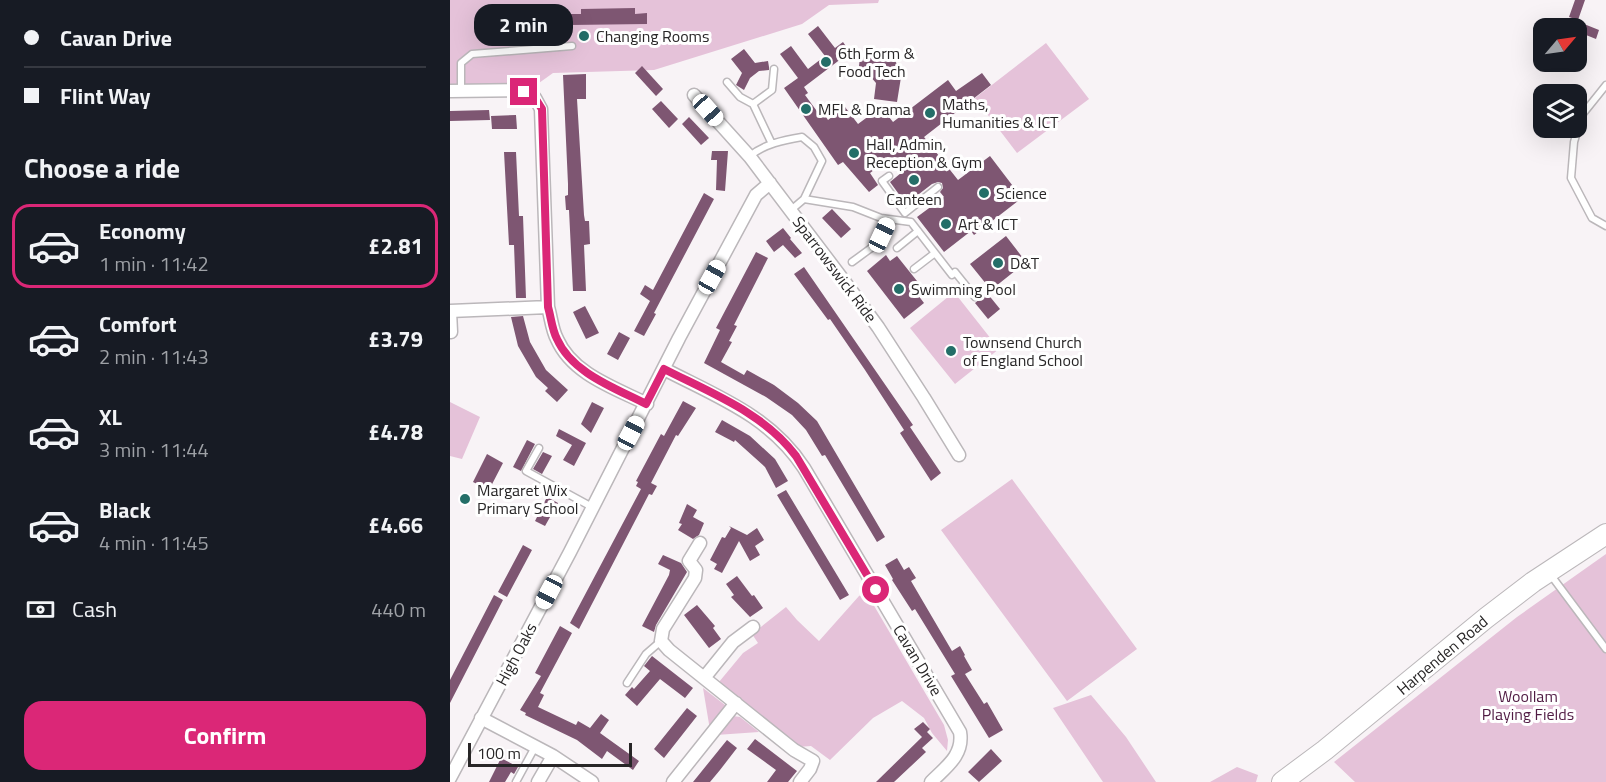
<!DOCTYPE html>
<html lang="en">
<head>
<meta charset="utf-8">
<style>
  :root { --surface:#171b24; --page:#20242c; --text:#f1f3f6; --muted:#9ea1a6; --line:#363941; --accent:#db2777 }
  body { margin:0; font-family:"Titillium Web",sans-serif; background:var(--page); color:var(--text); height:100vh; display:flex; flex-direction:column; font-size:22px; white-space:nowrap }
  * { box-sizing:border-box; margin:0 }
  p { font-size:20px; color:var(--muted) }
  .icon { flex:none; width:33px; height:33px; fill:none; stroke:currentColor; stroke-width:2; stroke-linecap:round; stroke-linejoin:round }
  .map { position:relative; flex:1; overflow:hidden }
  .details { display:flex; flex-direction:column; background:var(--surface); width:450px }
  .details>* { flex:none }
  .banner { display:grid; align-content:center; height:132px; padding:0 24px; background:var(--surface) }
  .needle { width:39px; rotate:61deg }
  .tools { position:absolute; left:1083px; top:18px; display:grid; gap:12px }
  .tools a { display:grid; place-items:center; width:54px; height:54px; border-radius:12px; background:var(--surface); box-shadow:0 6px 24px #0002; font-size:30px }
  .scale { position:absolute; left:18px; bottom:15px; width:164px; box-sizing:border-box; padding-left:6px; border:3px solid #282627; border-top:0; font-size:16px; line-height:21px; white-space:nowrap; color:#282627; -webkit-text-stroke:4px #fff; paint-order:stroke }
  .end { position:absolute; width:27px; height:27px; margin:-14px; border:8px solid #db2777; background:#fff; box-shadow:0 0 0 3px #fff }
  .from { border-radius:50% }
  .bubble { position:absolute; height:42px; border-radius:18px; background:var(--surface); box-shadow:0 6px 24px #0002; font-size:20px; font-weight:700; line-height:42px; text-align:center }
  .car { position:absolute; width:18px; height:36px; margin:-18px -9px; border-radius:8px; box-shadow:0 0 4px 2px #0007; background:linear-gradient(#fff 24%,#345 0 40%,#fff 0 76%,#345 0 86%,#fff 0) }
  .banner b { display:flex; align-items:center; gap:21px; height:57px; font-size:22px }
  .banner b+b { border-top:2px solid var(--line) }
  .banner i { width:15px; height:15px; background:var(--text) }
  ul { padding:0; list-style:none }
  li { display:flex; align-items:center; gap:18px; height:84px; margin:0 12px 9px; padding:0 12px; border:3px solid transparent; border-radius:18px }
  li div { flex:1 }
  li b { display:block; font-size:22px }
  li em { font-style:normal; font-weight:700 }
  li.selected { border-color:var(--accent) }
  li>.icon { width:54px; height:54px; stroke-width:1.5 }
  h2 { padding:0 24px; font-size:27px; line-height:72px }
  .pay { display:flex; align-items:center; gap:15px; height:66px; padding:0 24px; font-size:22px }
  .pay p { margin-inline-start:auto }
  .cta { display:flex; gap:12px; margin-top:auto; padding:12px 24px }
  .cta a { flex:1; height:69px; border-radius:18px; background:var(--accent); color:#fff; font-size:24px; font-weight:700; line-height:69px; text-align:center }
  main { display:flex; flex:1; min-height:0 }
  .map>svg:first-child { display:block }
  .green { fill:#e5c2d9 }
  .building { fill:#7e5672 }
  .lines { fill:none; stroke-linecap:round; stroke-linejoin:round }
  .service-casing { stroke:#bbb7ba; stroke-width:9 }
  .minor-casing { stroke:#bbb7ba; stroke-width:15 }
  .primary-casing { stroke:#bbb7ba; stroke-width:22 }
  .service { stroke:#fff; stroke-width:6 }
  .minor { stroke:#fff; stroke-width:12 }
  .primary { stroke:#fff; stroke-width:20 }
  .route { stroke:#db2777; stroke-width:8 }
  .poi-dot { fill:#246e68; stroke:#fff; stroke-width:2 }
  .labels { text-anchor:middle; stroke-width:6; stroke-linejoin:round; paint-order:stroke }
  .poi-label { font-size:16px; fill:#282627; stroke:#fff; text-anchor:start }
  .street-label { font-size:16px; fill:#282627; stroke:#fff }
  .park-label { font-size:16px; fill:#501b43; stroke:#fff }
</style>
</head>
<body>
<main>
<section class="details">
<div class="banner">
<b><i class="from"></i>Cavan Drive</b>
<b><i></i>Flint Way</b>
</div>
<h2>Choose a ride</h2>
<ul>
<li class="selected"><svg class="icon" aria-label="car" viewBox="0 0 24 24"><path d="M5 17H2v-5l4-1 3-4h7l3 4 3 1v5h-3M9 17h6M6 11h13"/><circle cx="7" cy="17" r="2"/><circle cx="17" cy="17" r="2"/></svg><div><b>Economy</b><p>1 min · 11:42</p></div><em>£2.81</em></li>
<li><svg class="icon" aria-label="car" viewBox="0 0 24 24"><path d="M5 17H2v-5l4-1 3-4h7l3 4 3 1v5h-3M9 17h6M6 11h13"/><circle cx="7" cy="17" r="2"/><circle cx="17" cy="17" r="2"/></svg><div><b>Comfort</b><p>2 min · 11:43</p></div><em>£3.79</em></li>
<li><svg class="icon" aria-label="car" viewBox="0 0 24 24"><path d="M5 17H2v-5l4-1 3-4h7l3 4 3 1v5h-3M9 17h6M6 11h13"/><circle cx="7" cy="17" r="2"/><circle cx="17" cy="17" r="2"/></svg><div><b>XL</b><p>3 min · 11:44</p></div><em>£4.78</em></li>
<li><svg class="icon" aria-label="car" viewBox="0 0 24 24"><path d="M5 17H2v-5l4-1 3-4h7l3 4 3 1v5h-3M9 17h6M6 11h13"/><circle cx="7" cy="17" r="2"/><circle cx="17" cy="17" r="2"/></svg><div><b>Black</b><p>4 min · 11:45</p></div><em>£4.66</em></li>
</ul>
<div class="pay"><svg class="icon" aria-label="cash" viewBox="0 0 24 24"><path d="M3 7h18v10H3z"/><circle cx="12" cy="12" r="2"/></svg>Cash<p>440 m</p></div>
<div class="cta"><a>Confirm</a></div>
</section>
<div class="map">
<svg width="1156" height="782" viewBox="0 0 1156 782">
  <rect width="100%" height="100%" fill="#f8f3f6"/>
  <!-- green -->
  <path class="green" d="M0 0H429L428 3 379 5 352 24 204 70 103 73 82 88 0 89Z
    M596 43 639 99 567 153 525 98Z
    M504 292 549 349 505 384 460 328Z
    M0 402 30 417 12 459 0 456Z
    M562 479 687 649 617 701 491 530Z
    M1156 554V782H905L884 762 1067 617Z
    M416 592 494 725 498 740 497 751 482 733 474 718 452 701 423 718 380 760 361 746 348 747 269 682 293 653 308 643 302 634 336 607 347 620 369 641 409 596Z
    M253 688 275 705V708L260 730Z
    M641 695 676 737 706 782H653L603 708Z
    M283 716 290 717 309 732 266 735Z
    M787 767 808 775 806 782H760Z"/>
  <!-- building -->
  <path class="building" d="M1125 0H1135L1128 20 1119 17Z
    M185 8V14L197 13V24L120 25V14H131V9Z
    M1129 22 1149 30 1146 39 1126 31Z
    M368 26 385 48 393 42 400 52 354 87 358 93 355 95 369 114 372 111 378 120 395 107 408 124 431 107 443 122 498 80 506 91 532 73 541 85 474 137 508 180 540 156 572 198 524 235 521 231 494 252 467 217 494 197 490 192 493 188 492 183 488 182 482 184 456 204 440 182 451 173 440 158 420 173 428 185 419 192 393 162 388 165 334 88 348 78 330 54 341 46 358 69 375 56 358 34Z
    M294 49 305 63 318 61 319 67V70L309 71 300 78 294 90 286 85 292 73 281 59Z
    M410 57 445 61 452 71 447 102 424 99 426 83 420 76 408 75Z
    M192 66 213 89 206 96 185 73Z
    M136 74V99H127L134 215 135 221H139L140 244 134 245 136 291H123L119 210H116L115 196 118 195V184L113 75Z
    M211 101 228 119 219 128 202 109Z
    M39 110 40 120 0 121V111Z
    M66 115 67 129H42L41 116Z
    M239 117 259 138 251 145 232 124Z
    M262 151H278L275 191 266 190 267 160H261Z
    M54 152H66L69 216H73L76 298H66L64 245H59Z
    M254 193 264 199 204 313 206 314 194 336 184 331 200 301 190 294 195 285 203 290Z
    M382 209 401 229 391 238 372 218Z
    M333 228 341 238 340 239 352 253 345 258 333 245 324 252 316 241Z
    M556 236 576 262 541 290 520 264Z
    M306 252 318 258 284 325 287 326 279 341 282 342 271 362 294 375 297 370 324 385 348 403 367 421 435 537 427 542 375 455 372 456 356 430 342 415 316 397 254 363 270 330 266 328Z
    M436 255 440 261 447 256 471 286 465 291 474 303 454 319 417 271Z
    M354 267 463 425 460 427 491 473 481 481 450 433 454 430 415 370 380 319 378 320 344 274Z
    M537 293 550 309 538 319 525 303Z
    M135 306 149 333 136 339 123 312Z
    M73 316 80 342 96 370 118 390 107 402 95 391 98 388 86 377 68 346 61 317Z
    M169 332 180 338 168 360 157 354Z
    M233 401 246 408 228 436 226 435 201 483 207 486 202 495 199 494 129 629 120 623 191 489 186 486 188 482 186 481 211 434 214 436Z
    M142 402 154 408 141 433 131 424Z
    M272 420 300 436 325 459 338 481 326 488 315 467 285 440 284 442 265 432Z
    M109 429 136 443 124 466 113 460 122 445 106 436Z
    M77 440 85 444 71 471 63 467Z
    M93 452 102 456 92 474 83 469Z
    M37 454 53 463 39 490 23 482Z
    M336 490 399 595 390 600 327 495Z
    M97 497 108 503 95 526 85 521Z
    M237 504 247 510 243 517 254 523 249 535 243 539 228 530 232 524 229 523Z
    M279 526 297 535 307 528 314 540 305 546 310 555 300 561 289 541 272 573 264 569 267 564 260 560 272 537 275 538 281 528Z
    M73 545 82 550 57 597 48 592Z
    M213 555 231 563 237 572 206 625 204 632 192 626 219 575 220 570 208 564Z
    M447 558 454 570 459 567 466 578 461 581 502 651 510 646 515 655 514 656 522 670 515 674 534 704 537 702 553 730 539 738 501 676 505 674 465 609 462 611 442 580 443 579 435 565Z
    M287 576 302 596 304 595 313 608 300 617 281 597 284 595 276 584Z
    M44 595 53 600 0 703V680Z
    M247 605 265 626 263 628 271 639 259 648 234 615Z
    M110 626 122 633 90 693 94 695 88 707 126 725 128 721 140 728 151 714 159 720 150 733 189 761 183 770 157 751 152 759 127 740 75 715 76 713 70 710 91 676 85 673Z
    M202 656 243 688 235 698 210 679 187 706 175 695 182 687 184 689 200 671 194 666Z
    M237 708 247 716 214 758 204 749Z
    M473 722 480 729 477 732 483 738 472 748 476 752 444 782H426L472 737 464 729Z
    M305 739 347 771 338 782H317L326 770 297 749Z
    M277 740 287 748 270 770 260 782H243Z
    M541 749 552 761 529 782 518 772Z
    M51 758 68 767 64 774 61 772 55 782H39Z"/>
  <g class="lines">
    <defs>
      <path id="service" d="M277 82 290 97 303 104 322 90 324 69
        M1156 85 1132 115 1124 142 1121 178 1142 218 1156 226
        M11 90V63L22 54 122 46
        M303 104 322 144
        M300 156C314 144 334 140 352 137L364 147 372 161 354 199 341 210
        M439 176 432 181 455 213 488 187
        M354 199 403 207 431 218 461 222 502 275 505 272 525 297
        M447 248 468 231
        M402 262 428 243 439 219
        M464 269 485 253
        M89 448 76 471 142 507
        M1100 574 1156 649
        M177 683 196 654 211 641
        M66 782 85 747"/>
      <path id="minor" d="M0 91 71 90 85 98 91 109 98 307C101 317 102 330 107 339 122 374 165 388 197 404
        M244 95 300 157 397 285 428 327 474 398 509 455
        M1 332 0 311 98 307
        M214 369C268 397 320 416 354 468L510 732C514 755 496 767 481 782
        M250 543 239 561 246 570 245 578 213 629 211 641 219 650 344 750 363 761 360 769 350 782
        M254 678 283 642 303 627
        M31 718 103 756 142 782
        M0 778 120 552 229 338 306 195 320 183
        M88 782 103 756
        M223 782 286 703"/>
      <path id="primary" d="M832 782 875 750 1036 618 1083 582 1156 534"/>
    </defs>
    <!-- service casing -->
    <use href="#service" class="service-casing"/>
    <!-- minor casing -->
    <use href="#minor" class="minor-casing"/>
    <!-- primary casing -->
    <use href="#primary" class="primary-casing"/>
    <!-- service -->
    <use href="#service" class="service"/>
    <!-- minor -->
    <use href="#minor" class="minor"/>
    <!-- primary -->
    <use href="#primary" class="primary"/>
  </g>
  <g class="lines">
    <!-- route -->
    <path class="route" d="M74 92 85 98 92 109 98 307C101 317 102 330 107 339 122 373 165 388 196 404L214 369C261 393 314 413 346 456L426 590"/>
  </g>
  <!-- markers -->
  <g class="poi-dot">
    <circle cx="134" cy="36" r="6"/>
    <circle cx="376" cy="62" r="6"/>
    <circle cx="356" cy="109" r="6"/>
    <circle cx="480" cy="113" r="6"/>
    <circle cx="404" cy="153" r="6"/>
    <circle cx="464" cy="180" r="6"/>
    <circle cx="534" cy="193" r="6"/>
    <circle cx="496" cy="224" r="6"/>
    <circle cx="548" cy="263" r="6"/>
    <circle cx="449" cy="289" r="6"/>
    <circle cx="501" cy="351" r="6"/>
    <circle cx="15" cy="499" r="6"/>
  </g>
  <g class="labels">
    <!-- poi labels -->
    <g class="poi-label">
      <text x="146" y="42">Changing Rooms</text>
      <text x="388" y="59">6th Form &amp;<tspan x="388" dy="18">Food Tech</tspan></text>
      <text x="492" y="110">Maths,<tspan x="492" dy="18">Humanities &amp; ICT</tspan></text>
      <text x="368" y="115">MFL &amp; Drama</text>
      <text x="416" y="150">Hall, Admin,<tspan x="416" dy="18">Reception &amp; Gym</tspan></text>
      <text x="546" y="199">Science</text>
      <text x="464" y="205" text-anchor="middle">Canteen</text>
      <text x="508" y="230">Art &amp; ICT</text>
      <text x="560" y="269">D&amp;T</text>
      <text x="461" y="295">Swimming Pool</text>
      <text x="513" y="348">Townsend Church<tspan x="513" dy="18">of England School</tspan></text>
      <text x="27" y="496">Margaret Wix<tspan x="27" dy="18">Primary School</tspan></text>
    </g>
    <!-- street labels -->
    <g class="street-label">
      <text transform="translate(385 269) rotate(53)" y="6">Sparrowswick Ride</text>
      <text transform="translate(66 654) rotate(-62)" y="6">High Oaks</text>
      <text transform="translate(992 655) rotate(-40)" y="6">Harpenden Road</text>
      <text transform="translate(468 660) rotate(59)" y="6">Cavan Drive</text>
    </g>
    <!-- park labels -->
    <g class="park-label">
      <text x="1078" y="702">Woollam<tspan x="1078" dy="18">Playing Fields</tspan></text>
    </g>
  </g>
</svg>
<div class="tools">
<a><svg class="needle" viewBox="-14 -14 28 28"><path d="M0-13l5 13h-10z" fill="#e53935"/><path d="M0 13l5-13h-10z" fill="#9ea1a6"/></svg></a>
<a><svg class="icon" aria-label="layers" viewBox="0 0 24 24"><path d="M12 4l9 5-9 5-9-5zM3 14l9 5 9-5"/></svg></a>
</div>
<div class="scale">100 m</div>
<i class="end from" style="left:426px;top:590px"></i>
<i class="end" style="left:74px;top:92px"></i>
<div class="bubble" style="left:24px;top:4px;width:99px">2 min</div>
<i class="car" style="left:258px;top:110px;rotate:138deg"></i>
<i class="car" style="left:432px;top:235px;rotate:25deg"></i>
<i class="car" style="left:262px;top:277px;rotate:29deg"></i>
<i class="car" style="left:181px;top:433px;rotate:28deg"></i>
<i class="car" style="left:99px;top:592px;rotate:208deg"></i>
</div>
</main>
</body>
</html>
